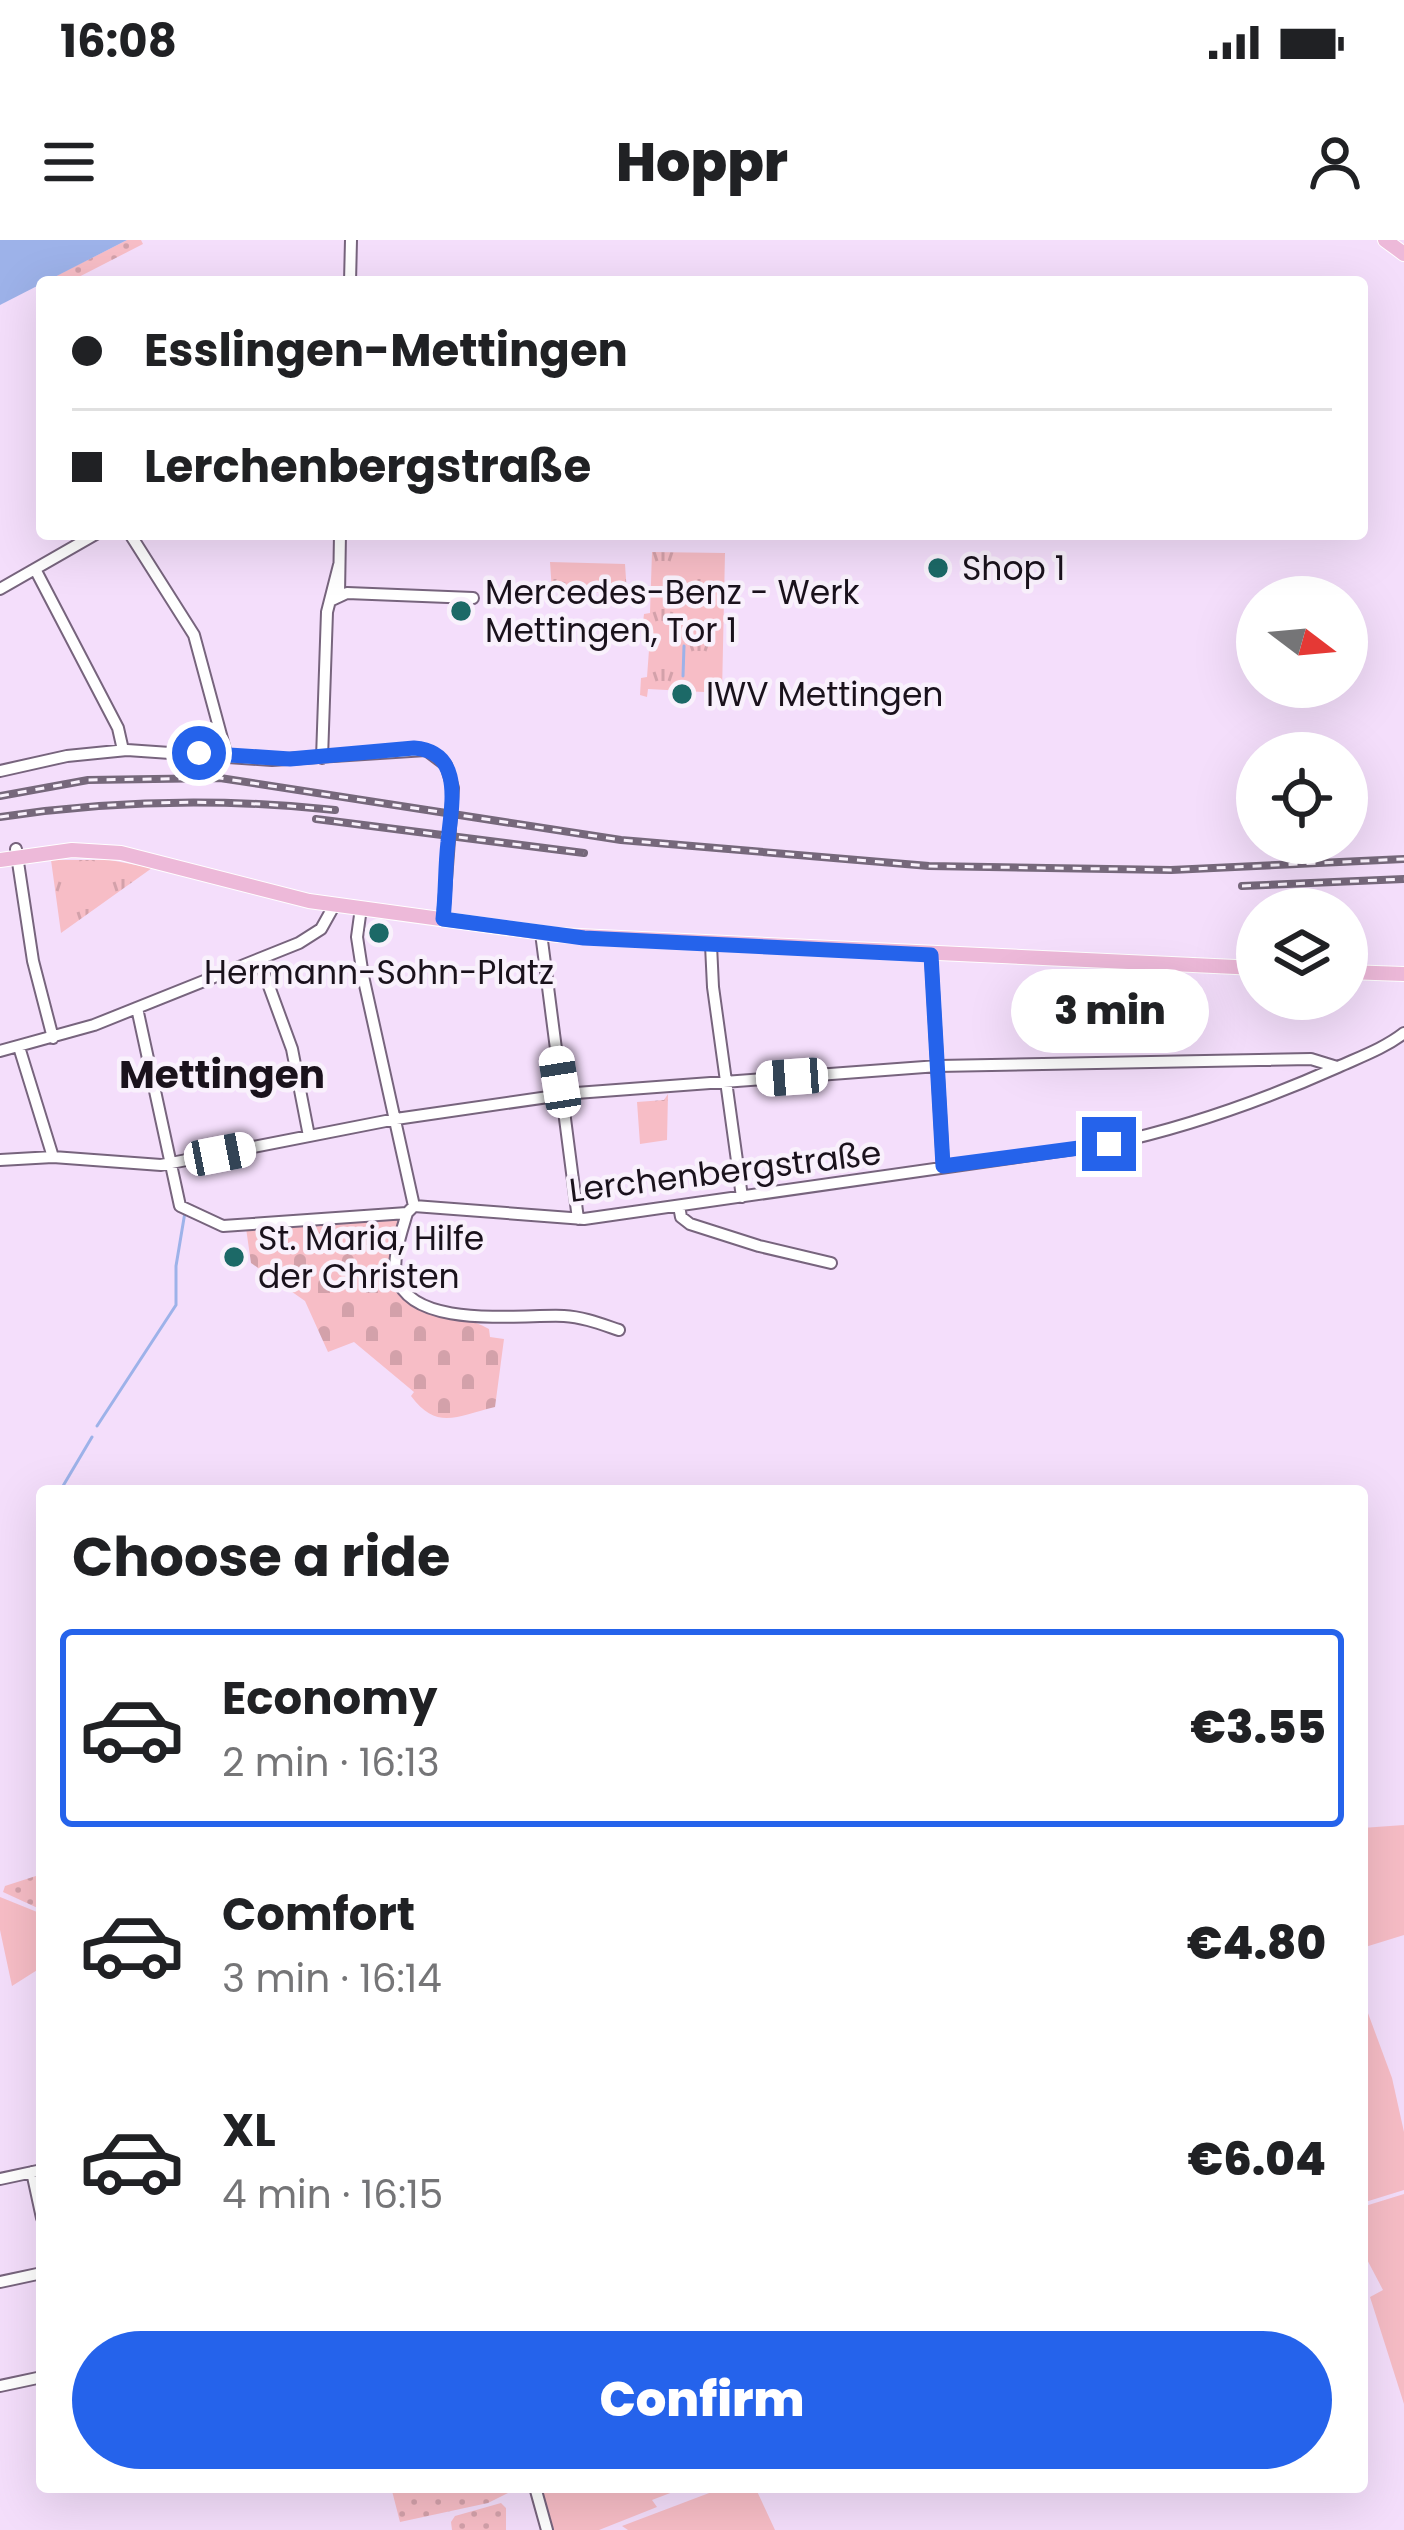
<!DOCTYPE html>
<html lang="en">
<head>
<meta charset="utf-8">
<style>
  :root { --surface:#fff; --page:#f6f6f6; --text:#202124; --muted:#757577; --line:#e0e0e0; --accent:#2563eb }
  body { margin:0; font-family:Poppins,sans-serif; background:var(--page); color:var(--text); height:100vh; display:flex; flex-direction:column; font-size:45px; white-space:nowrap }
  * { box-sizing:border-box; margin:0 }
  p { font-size:39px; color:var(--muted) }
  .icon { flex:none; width:66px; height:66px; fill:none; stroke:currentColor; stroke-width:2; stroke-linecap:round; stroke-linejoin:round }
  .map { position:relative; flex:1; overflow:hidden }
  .details { position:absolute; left:36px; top:1245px; width:1332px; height:1008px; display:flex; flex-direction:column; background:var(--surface); border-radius:12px; box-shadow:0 12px 48px #0002 }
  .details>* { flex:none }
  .banner { position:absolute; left:36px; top:36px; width:1332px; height:264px; border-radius:12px; box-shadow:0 12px 48px #0002; display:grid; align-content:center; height:264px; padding:0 36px; background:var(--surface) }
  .needle { width:78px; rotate:106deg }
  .buttons { position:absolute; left:1236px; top:336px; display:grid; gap:24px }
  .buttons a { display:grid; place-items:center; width:132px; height:132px; border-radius:50%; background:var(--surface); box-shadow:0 12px 48px #0002; font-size:60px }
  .end { position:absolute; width:54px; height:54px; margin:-27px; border:15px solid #2563eb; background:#fff; box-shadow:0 0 0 6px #fff }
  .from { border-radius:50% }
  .bubble { position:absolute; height:84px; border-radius:42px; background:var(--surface); box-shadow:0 12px 48px #0002; font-size:39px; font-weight:800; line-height:84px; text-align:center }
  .car { position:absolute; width:36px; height:72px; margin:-36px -18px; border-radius:15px; box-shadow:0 0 9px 3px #0007; background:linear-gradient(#fff 24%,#345 0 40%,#fff 0 76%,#345 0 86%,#fff 0) }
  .banner b { display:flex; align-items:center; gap:42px; height:114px; font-size:45px }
  .banner b+b { border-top:3px solid var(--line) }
  .banner i { width:30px; height:30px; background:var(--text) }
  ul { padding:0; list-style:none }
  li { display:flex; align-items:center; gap:36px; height:198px; margin:0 24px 18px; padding:0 12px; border:6px solid transparent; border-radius:12px }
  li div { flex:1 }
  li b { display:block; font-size:45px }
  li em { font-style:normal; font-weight:800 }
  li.selected { border-color:var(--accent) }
  li>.icon { width:108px; height:108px; stroke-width:1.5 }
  h2 { padding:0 36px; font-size:54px; line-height:144px }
  .button { display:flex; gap:24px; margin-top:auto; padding:24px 36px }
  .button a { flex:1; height:138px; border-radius:72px; background:var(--accent); color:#fff; font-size:48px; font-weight:800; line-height:138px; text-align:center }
  .status { display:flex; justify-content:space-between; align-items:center; height:84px; padding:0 60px; background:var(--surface); direction:ltr }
  .status svg { height:33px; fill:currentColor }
  header { display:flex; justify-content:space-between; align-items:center; height:156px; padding:0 36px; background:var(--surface); font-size:54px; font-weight:800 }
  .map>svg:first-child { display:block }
  .grass { fill:url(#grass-dots) }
  .cemetery { fill:url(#cemetery-stones) }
  .park { fill:url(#park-tufts) }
  .garden { fill:#f7bdc6 }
  .water { fill:#9db2e9 }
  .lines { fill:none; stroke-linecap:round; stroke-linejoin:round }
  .stream { stroke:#9db2e9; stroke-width:3 }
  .minor-casing { stroke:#77647d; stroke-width:14 }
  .major-casing { stroke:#fff; stroke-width:16 }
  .minor { stroke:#fff; stroke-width:10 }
  .major { stroke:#edb9d9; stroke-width:14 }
  .rail-casing { stroke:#76687b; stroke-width:8 }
  .rail { stroke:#f9f1fc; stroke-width:3; stroke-dasharray:9; stroke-linecap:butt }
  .route { stroke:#2563eb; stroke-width:15 }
  .poi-dot { fill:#1c6967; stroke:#f9f1fc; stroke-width:4.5 }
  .labels { text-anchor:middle; stroke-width:9; stroke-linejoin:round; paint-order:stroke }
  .poi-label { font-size:33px; fill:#1a121c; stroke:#f9f1fc; text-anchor:start }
  .street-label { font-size:33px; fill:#1a121c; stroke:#f9f1fc }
  .quarter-label { font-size:39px; font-weight:bold; fill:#1a121c; stroke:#f9f1fc }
</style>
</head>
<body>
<div class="status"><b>16:08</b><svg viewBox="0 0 49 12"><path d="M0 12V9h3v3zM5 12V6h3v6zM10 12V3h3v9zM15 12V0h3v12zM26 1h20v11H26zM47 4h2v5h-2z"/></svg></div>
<header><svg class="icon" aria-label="menu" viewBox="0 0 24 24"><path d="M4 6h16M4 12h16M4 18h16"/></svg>Hoppr<svg class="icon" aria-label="person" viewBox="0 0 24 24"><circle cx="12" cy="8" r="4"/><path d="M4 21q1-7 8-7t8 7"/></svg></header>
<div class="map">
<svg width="1404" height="2290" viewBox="0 0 1404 2290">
  <defs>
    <pattern id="grass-dots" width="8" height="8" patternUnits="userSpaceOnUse" patternTransform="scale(3)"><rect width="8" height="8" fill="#f7bdc6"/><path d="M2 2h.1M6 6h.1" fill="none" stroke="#d3a1aa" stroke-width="1.8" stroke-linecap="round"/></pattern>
    <pattern id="cemetery-stones" width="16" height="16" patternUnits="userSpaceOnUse" patternTransform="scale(3)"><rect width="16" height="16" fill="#f7bdc6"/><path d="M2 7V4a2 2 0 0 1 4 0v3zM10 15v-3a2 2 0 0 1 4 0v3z" fill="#d3a1aa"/></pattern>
    <pattern id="park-tufts" width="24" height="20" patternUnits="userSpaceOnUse" patternTransform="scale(3)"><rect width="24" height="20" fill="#f7bdc6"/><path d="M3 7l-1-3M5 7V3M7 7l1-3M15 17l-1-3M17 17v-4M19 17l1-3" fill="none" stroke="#d3a1aa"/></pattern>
  </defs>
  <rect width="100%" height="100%" fill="#f4defb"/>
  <!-- grass -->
  <path class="grass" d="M127 0H141L143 4 69 42H44Z
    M42 1634V1670L3 1652 5 1646Z
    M391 2247H520L488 2263 400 2282Z
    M501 2263 506 2268V2290H452L451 2282 455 2276Z"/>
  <!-- cemetery -->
  <path class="cemetery" d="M399 976C390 1017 376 1059 432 1073 452 1077 471 1079 489 1089L490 1097 504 1099 495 1167C457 1176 437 1191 411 1156L414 1152 354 1102 328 1112 305 1061 251 1023 246 988Z"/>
  <!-- park -->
  <path class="park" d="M652 312 725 313 722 453 648 449 647 457 640 455 641 438 647 437 651 383 643 382 644 374 650 373Z
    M550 322 625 324 627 354 552 351Z
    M51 620H110L152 628 61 693Z
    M668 854 667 900 640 904 637 862 664 860Z"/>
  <!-- garden -->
  <path class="garden" d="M1404 1585V1695L1362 1708V1588Z
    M0 1657 42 1674V1727L12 1746 0 1690Z
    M1362 1757 1392 1838 1404 1892V1950L1362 1963Z
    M1404 1954V2164L1370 2057 1383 2050 1362 2010V1967Z
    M541 2247H686L652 2260 657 2267 599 2290H554Z
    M725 2247H755L775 2290H628L622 2286Z"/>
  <!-- water -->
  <path class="water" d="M0 0H127L0 65Z"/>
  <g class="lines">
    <!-- stream -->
    <path class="stream" d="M683 436 684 406
      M97 1186 176 1065V1026L185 972
      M60 1251 92 1197"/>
    <defs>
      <path id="minor" d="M350 42 351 0
        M130 294 194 395 227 517
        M35 329 118 488 123 510
        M0 349 96 294
        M339 354 340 294
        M332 360 347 353 473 358
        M322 518 327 372 339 325
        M0 531 67 516 127 510 272 520 426 510 446 525 453 548 443 679
        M16 609 33 721 53 798
        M361 668 357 697 363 736 414 966
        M541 693 578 979
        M711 705 713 747 742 957
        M931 715 943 926
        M259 719 292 809 309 896
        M137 768 180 966 223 986 407 973 414 966
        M19 807 53 917
        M0 811 94 785 299 703 321 689 335 664
        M0 920 53 917 161 925 396 879 576 853 938 826 1311 819 1337 827
        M414 966 584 979 1109 904C1188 887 1264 860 1338 827 1360 817 1385 808 1404 793
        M679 966 681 977 690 984 759 1006 831 1023
        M407 973C402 991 391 1020 397 1038 413 1090 523 1074 564 1076 583 1077 601 1084 619 1090
        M32 1932 42 1978
        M0 1939 42 1930
        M0 2042 42 2033
        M0 2146 42 2137
        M535 2247 547 2290"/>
      <path id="major" d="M1385 0 1404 14
        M0 620 72 610 121 613 309 661 557 695 1257 728
        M1347 732 1404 734"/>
    </defs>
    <!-- minor casing -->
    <use href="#minor" class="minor-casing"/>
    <!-- major casing -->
    <use href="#major" class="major-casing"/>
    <!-- minor -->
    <use href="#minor" class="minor"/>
    <!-- major -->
    <use href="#major" class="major"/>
    <defs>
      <path id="rail" d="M0 556 88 540 220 538 621 600 929 626 1171 630 1404 619
        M0 577C112 560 222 558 335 570
        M316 579 584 613
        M1242 646 1404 639"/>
    </defs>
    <!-- rail casing -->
    <use href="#rail" class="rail-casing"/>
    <!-- rail -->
    <use href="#rail" class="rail"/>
  </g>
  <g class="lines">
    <!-- route -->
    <path class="route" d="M199 513 290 519 414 508C465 512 451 567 448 602 445 628 446 653 443 679L584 698 931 715 943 926 1109 904"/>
  </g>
  <!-- markers -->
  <g class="poi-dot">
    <circle cx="938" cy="328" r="12"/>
    <circle cx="461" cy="371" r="12"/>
    <circle cx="682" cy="454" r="12"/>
    <circle cx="379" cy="693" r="12"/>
    <circle cx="234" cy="1017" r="12"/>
  </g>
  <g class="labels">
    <!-- poi labels -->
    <g class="poi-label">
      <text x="962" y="340">Shop 1</text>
      <text x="485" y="364">Mercedes-Benz - Werk<tspan x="485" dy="38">Mettingen, Tor 1</tspan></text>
      <text x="706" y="466">IWV Mettingen</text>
      <text x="379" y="744" text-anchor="middle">Hermann-Sohn-Platz</text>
      <text x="258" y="1010">St. Maria, Hilfe<tspan x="258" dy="38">der Christen</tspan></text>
    </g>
    <!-- street labels -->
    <g class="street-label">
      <text transform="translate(725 931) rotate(-7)" y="12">Lerchenbergstraße</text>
    </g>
    <!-- quarter labels -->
    <g class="quarter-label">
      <text x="222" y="848">Mettingen</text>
    </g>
  </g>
</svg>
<div class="buttons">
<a><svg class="needle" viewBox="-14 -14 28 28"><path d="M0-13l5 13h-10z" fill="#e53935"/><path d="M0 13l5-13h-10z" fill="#757577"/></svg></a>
<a><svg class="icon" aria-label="locate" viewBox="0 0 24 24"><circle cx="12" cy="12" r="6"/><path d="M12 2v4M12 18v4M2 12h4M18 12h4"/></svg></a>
<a><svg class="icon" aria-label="layers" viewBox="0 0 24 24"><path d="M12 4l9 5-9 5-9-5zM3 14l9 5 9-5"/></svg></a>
</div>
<i class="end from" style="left:199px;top:513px"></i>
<i class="end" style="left:1109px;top:904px"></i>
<div class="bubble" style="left:1011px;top:729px;width:198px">3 min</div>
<i class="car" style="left:792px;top:837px;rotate:266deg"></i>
<i class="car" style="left:560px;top:842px;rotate:351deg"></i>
<i class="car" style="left:220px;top:914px;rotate:79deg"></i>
<div class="banner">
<b><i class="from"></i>Esslingen-Mettingen</b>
<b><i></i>Lerchenbergstraße</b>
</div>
<section class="details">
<h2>Choose a ride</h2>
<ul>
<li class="selected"><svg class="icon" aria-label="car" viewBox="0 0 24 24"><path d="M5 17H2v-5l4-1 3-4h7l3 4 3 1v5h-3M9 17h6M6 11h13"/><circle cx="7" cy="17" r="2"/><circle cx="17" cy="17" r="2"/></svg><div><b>Economy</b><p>2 min · 16:13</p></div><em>€3.55</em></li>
<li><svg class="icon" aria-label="car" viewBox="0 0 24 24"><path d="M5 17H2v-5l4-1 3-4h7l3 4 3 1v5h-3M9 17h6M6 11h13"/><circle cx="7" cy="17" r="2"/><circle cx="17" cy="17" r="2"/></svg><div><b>Comfort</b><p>3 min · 16:14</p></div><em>€4.80</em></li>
<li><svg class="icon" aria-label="car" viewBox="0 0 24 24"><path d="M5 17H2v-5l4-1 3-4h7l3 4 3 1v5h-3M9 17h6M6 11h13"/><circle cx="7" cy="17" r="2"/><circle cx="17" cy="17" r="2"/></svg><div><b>XL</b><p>4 min · 16:15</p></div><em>€6.04</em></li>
</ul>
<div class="button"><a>Confirm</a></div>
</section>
</div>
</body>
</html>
